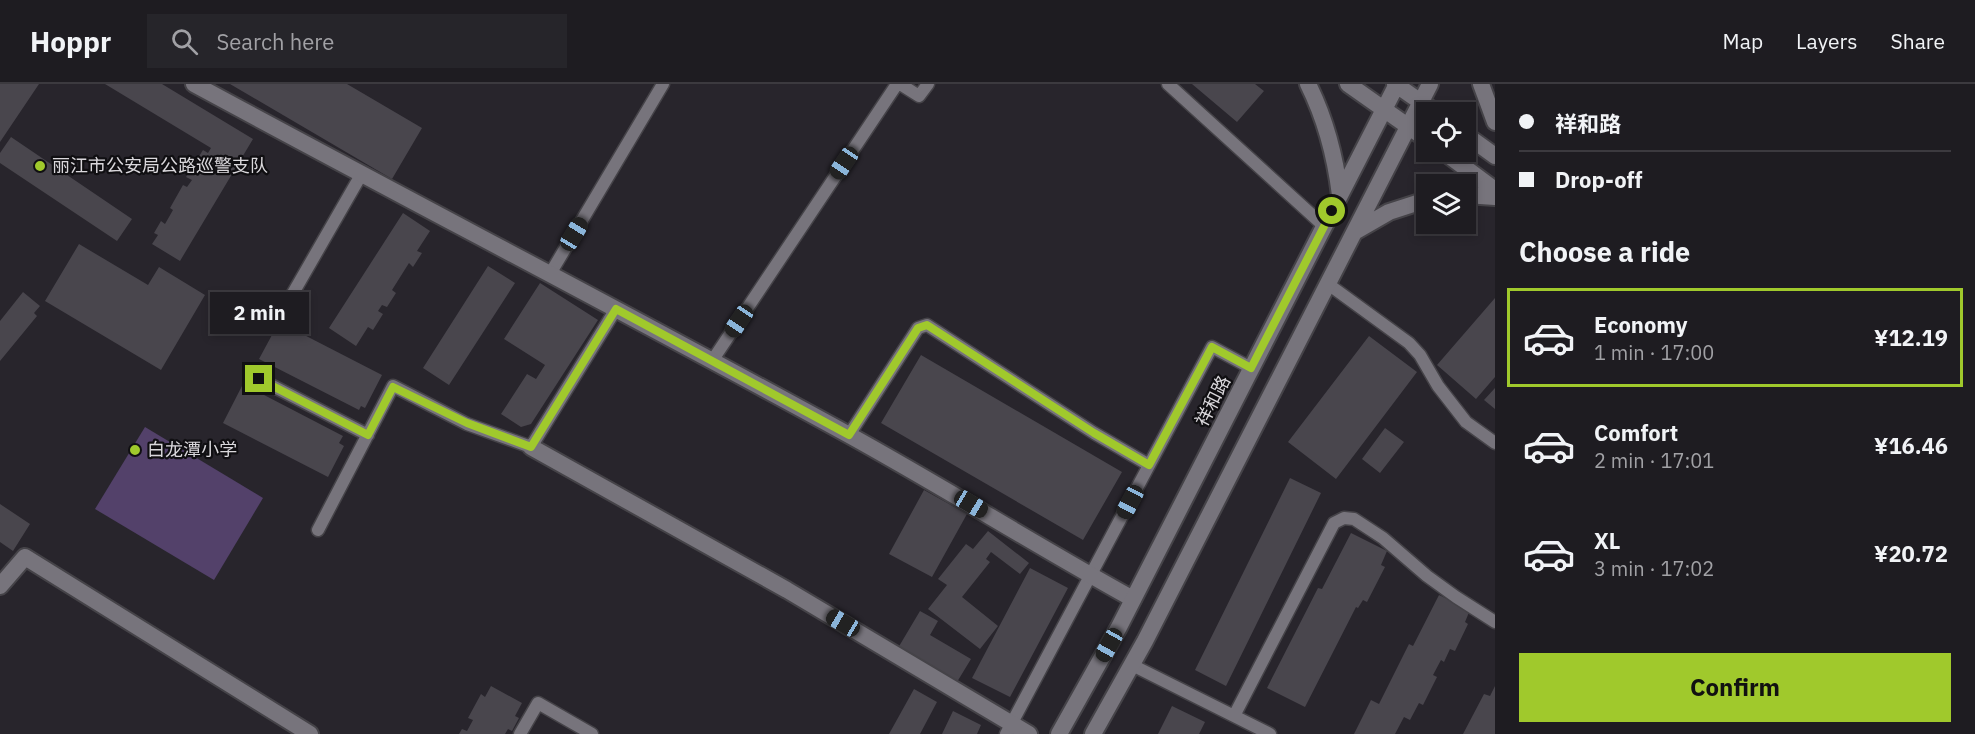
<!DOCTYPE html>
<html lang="en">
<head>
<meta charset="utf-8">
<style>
  :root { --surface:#1e1c21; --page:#26252a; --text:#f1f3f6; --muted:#a1a1a5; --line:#3c3a3f; --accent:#a0c92c }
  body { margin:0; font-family:"IBM Plex Sans","Noto Sans SC",sans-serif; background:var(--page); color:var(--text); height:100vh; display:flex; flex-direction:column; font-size:22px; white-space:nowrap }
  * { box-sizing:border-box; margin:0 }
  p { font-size:20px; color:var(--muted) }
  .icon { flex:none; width:33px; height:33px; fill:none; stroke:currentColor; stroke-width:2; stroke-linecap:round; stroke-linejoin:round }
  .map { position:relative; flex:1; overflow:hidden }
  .drawer { display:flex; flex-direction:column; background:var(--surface); width:480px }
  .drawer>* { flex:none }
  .top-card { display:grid; align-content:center; height:132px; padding:0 24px; background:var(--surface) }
  .fabs { position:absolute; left:1416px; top:18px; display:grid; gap:12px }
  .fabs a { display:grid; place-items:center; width:60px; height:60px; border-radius:0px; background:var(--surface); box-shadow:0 3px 9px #0003,0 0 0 2px var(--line); font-size:30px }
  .end { position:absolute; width:27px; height:27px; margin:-14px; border:8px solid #a0c92c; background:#111; box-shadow:0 0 0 3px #111 }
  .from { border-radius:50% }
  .bubble { position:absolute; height:42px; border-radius:0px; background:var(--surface); box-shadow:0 3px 9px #0003,0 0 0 2px var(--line); font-size:20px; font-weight:700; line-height:42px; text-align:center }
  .car { position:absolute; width:18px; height:36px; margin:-18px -9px; border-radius:8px; box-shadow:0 0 4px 2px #0007; background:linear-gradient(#222 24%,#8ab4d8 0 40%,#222 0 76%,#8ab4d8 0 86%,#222 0) }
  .top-card b { display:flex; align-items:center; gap:21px; height:57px; font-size:22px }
  .top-card b+b { border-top:2px solid var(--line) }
  .top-card i { width:15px; height:15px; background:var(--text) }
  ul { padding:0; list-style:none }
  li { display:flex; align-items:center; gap:18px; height:99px; margin:0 12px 9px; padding:0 12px; border:3px solid transparent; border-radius:0px }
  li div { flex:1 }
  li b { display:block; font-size:22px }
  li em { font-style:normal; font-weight:700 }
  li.current { border-color:var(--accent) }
  li>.icon { width:54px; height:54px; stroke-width:1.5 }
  h2 { padding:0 24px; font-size:27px; line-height:72px }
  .primary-button { display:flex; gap:12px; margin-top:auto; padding:12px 24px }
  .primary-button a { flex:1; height:69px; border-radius:0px; background:var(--accent); color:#111; font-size:24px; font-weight:700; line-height:69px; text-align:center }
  header { display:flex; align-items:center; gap:36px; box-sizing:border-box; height:84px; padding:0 30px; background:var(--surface); border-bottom:2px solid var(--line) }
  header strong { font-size:28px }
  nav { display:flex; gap:33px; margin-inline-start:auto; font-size:21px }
  .search { width:420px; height:54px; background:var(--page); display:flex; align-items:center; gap:15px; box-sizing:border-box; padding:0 21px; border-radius:0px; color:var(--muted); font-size:22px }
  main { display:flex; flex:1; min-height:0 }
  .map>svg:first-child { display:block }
  .green { fill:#53416a }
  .building { fill:#49464d }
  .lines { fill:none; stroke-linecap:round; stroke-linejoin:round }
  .service-casing { stroke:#454348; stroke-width:15 }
  .minor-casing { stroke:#454348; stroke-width:20 }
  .secondary-casing { stroke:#454348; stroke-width:20 }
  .service { stroke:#77747c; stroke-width:12 }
  .minor { stroke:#77747c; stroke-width:16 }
  .secondary { stroke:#77747c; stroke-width:16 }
  .route { stroke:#a0c92c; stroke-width:8 }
  .poi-dot { fill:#a0c92c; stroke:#100f12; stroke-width:2 }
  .labels { text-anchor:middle; stroke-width:4.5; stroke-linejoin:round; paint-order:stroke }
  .poi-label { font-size:18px; fill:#dad8dc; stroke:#100f12; text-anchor:start }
  .street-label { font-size:18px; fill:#dad8dc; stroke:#100f12 }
</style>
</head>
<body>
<header>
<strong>Hoppr</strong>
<div class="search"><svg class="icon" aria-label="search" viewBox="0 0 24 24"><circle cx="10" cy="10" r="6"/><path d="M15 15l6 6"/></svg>Search here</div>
<nav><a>Map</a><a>Layers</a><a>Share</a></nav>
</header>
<main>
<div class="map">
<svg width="1495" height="650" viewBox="0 0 1495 650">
  <rect width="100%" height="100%" fill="#28252c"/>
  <!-- green -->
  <path class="green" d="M145 343 263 414 214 496 95 425Z"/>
  <!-- building -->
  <path class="building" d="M0 0H39L0 58Z
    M105 0H162L253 55 180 177 152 160 158 151 154 149 161 137 165 140 173 126 170 124 183 101 187 103 192 96 186 93 203 66 208 69 211 64Z
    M230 0H347L422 44 392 95Z
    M1192 0H1255L1264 7 1237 38Z
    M11 53 132 135 117 157 0 79V69Z
    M403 129 430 147 417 167 422 169 413 183 409 179 392 206 396 209 387 223 382 221 378 227 383 230 373 246 368 243 356 262 329 244Z
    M79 160 148 201 159 183 205 211 161 286 45 217Z
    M488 182 515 199 449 301 423 284Z
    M540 199 598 236 531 340 521 343 501 330 527 290 536 295 545 281 504 255Z
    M23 208 40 222 34 229 37 232 0 277V237Z
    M1495 214V293L1476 315 1437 281Z
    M279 238 382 291 365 324 361 322 359 326 259 275Z
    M1369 252 1417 288 1336 395 1288 358Z
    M921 271 1122 388 1083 456 881 339Z
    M243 300 343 352 339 359 344 362 328 393 223 339Z
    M1495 304V325L1484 316Z
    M1385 344 1404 358 1380 389 1362 375Z
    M1290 394 1321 409 1226 602 1195 586Z
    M924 406 967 430 932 493 889 470Z
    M0 420 30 440 13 467 0 458Z
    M988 447 1029 479 1020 490 991 468 986 475 990 478 962 513 998 542 980 565 928 525 947 501 938 495 966 460 973 465Z
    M1351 449 1387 467 1381 481 1385 483 1367 518 1363 516 1358 524 1356 523 1305 623 1267 604 1318 504 1322 505Z
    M1030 484 1068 504 1010 613 972 594Z
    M1439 511 1470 526 1465 538 1468 540 1455 567 1450 565 1444 578 1441 576 1433 591 1437 593 1423 621 1419 619 1410 636 1404 633 1395 650H1354L1371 616 1379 620 1409 560 1413 562Z
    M920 527 938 537 930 551 971 575 957 598 898 564Z
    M491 602 522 619 515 632 519 634 512 647 508 645 505 650H459L462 645 467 647 473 636 468 634 481 610 485 613Z
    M1495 602V650H1463L1484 610 1490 612Z
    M914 605 937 618 920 650H889Z
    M1172 622 1205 638 1199 650H1158Z
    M953 627 981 641 977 650H942Z"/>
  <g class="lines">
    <defs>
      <path id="service" d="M900 0 919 12 928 0
        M1168 0 1324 142
        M550 190 663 0
        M1328 200 1409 259 1420 271 1438 302 1466 338 1495 359
        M292 211 361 91
        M712 277 897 0
        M259 295 368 351
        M849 351 918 244 927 241 1094 349 1149 381
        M318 446 393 302 467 340 531 363 616 225
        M1132 581 1270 650
        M1234 632 1334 439 1344 434 1354 435 1383 454 1427 492 1456 513 1495 538
        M520 650 538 619 592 650
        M1006 650 1212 263 1251 284"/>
      <path id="minor" d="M194 0C412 118 632 232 849 351 945 404 1037 462 1133 515
        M531 363 787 506 1029 650
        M0 502 25 473 310 650"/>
      <path id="secondary" d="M1308 0C1326 36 1335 71 1340 111
        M1348 0 1426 55
        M1395 0 1435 28
        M1481 0 1495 38
        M1466 51 1495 72
        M1444 68 1495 106
        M1466 111 1495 113
        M1356 147 1389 128 1426 116
        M1059 650 1119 543 1397 0
        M1093 650 1145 557 1430 0"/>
    </defs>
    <!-- service casing -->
    <use href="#service" class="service-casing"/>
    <!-- minor casing -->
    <use href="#minor" class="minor-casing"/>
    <!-- secondary casing -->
    <use href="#secondary" class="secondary-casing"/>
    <!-- service -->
    <use href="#service" class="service"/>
    <!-- minor -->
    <use href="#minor" class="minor"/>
    <!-- secondary -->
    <use href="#secondary" class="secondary"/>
  </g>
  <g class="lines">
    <!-- route -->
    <path class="route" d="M259 295 368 351 393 303 467 339 531 363 616 225 849 351 918 244 927 241 1094 349 1149 381 1212 263 1251 284 1332 127"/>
  </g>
  <!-- markers -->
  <g class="poi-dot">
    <circle cx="40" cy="82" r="6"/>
    <circle cx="135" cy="366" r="6"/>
  </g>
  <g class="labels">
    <!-- poi labels -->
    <g class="poi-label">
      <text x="52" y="88">丽江市公安局公路巡警支队</text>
      <text x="147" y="372">白龙潭小学</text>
    </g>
    <!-- street labels -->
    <g class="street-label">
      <text transform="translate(1213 317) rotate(-63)" y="6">祥和路</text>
    </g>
  </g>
</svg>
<div class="fabs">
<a><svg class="icon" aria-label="locate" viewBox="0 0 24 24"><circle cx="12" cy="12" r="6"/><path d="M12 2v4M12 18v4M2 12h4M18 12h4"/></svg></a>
<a><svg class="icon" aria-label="layers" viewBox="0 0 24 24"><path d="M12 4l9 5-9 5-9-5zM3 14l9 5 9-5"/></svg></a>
</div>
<i class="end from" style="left:1332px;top:127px"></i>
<i class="end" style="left:259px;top:295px"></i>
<div class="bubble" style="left:210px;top:208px;width:99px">2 min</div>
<i class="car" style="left:844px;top:79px;rotate:214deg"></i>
<i class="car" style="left:574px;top:150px;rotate:31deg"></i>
<i class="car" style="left:739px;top:237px;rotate:214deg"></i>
<i class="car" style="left:1130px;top:418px;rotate:208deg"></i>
<i class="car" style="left:971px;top:420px;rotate:121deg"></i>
<i class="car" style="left:843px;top:539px;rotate:300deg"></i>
<i class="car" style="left:1109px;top:561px;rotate:209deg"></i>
</div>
<section class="drawer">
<div class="top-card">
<b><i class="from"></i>祥和路</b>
<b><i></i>Drop-off</b>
</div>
<h2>Choose a ride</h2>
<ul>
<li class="current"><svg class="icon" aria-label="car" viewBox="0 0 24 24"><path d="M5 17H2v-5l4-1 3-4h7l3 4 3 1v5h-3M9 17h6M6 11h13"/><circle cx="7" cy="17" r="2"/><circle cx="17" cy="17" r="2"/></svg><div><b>Economy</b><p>1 min · 17:00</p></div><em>¥12.19</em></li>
<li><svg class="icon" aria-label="car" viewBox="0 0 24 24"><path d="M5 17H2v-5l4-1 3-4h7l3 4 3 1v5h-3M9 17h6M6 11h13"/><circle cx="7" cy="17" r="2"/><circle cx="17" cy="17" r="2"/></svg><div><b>Comfort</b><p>2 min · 17:01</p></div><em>¥16.46</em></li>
<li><svg class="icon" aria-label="car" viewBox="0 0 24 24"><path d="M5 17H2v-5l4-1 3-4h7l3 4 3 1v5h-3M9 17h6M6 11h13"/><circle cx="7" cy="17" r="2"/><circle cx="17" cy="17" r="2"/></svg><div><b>XL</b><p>3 min · 17:02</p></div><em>¥20.72</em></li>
</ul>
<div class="primary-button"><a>Confirm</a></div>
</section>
</main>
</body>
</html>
